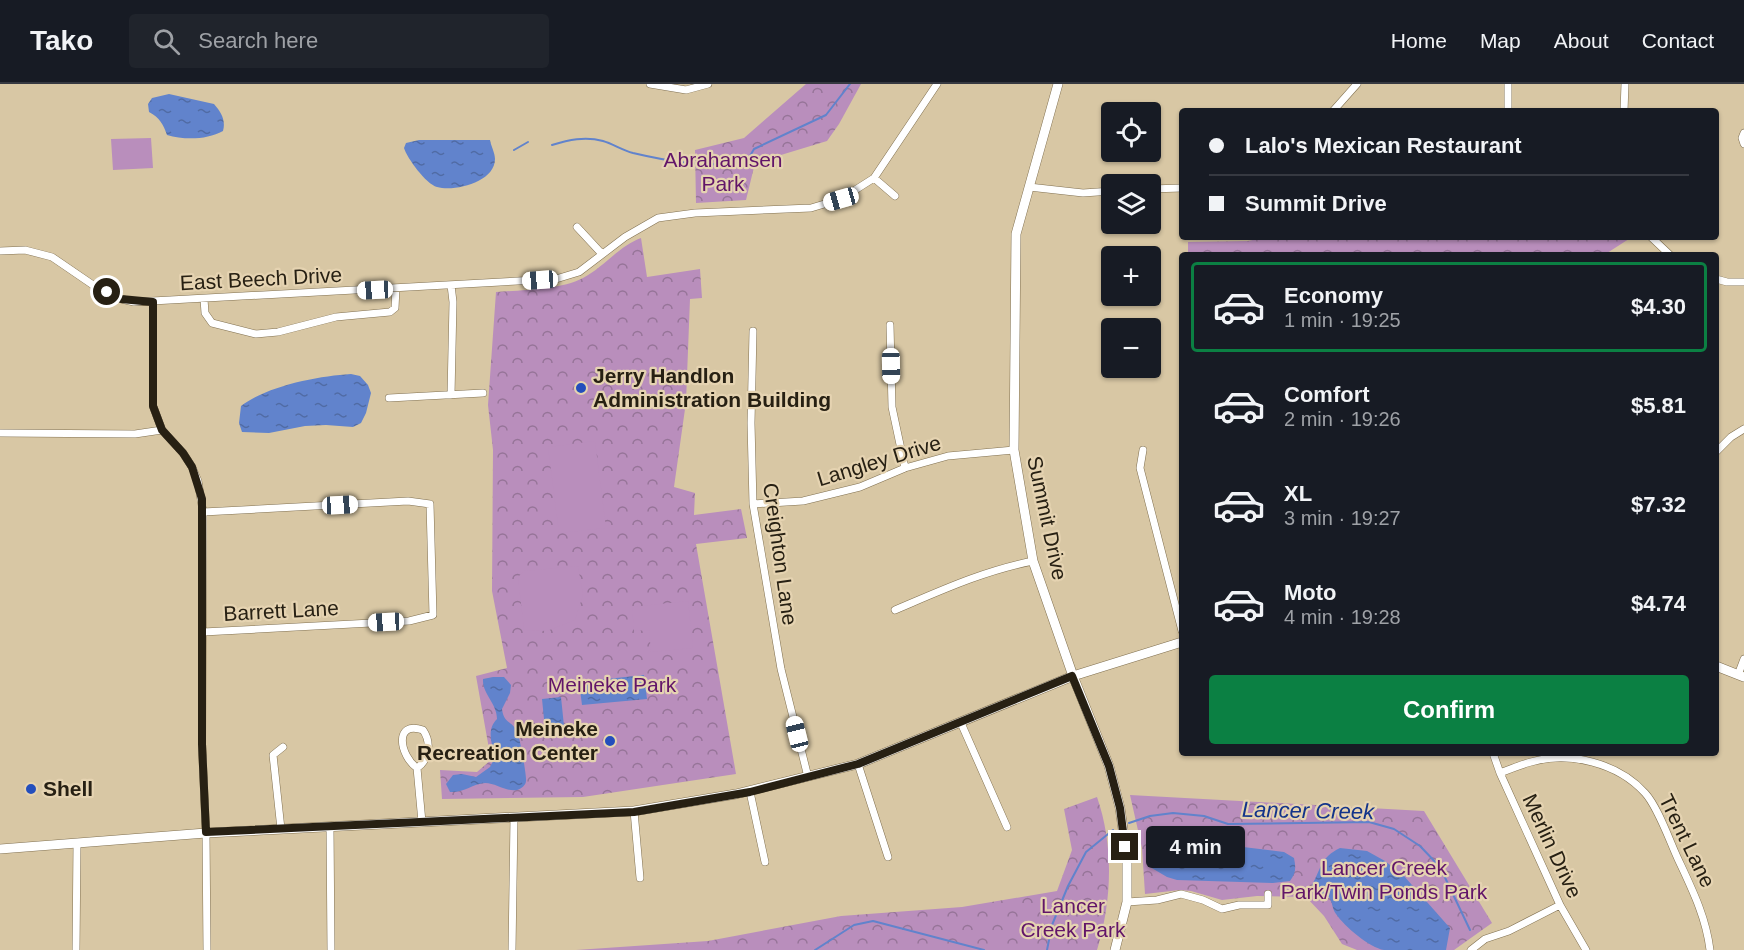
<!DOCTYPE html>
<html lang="en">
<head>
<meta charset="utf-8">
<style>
  :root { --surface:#171b24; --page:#20242c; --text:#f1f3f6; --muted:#9ea1a6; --line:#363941; --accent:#0b8043 }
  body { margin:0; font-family:Arial,sans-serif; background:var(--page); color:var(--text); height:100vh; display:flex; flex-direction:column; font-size:22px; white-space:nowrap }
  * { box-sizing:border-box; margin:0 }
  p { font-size:20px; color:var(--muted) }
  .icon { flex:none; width:33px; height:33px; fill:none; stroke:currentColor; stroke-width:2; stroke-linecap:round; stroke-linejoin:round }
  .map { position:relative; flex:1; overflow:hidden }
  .details { position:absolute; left:1179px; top:168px; width:540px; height:504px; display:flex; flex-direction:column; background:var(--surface); border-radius:6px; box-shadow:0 2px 4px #0004 }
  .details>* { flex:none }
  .hud { position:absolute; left:1179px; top:24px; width:540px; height:132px; border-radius:6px; box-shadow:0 2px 4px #0004; display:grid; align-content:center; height:132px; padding:0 30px; background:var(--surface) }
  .tools { position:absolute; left:1101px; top:18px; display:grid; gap:12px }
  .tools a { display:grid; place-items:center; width:60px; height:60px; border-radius:6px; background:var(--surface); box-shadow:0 2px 4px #0004; font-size:30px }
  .end { position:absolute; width:27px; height:27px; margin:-14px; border:8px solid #272013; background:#fff; box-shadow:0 0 0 3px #fff }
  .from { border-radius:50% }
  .bubble { position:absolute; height:42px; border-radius:6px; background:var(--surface); box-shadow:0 2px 4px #0004; font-size:20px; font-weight:600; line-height:42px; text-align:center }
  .car { position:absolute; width:18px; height:36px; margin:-18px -9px; border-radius:8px; box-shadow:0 0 4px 2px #0007; background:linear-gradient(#fff 24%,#345 0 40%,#fff 0 76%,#345 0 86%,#fff 0) }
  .hud b { display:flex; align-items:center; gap:21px; height:57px; font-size:22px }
  .hud b+b { border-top:2px solid var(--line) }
  .hud i { width:15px; height:15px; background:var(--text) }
  ul { padding:10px 0 0; list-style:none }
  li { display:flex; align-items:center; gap:18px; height:90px; margin:0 12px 9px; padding:0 18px; border:3px solid transparent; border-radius:6px }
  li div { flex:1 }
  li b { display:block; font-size:22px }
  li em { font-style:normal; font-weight:600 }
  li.selected { border-color:var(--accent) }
  li>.icon { width:54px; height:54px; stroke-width:1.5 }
  .button { display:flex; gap:12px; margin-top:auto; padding:12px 30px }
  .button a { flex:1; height:69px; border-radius:6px; background:var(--accent); color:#fff; font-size:24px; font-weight:600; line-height:69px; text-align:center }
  header { display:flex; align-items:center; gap:36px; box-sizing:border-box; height:84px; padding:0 30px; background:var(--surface); border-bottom:2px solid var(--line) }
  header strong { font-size:28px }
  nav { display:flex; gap:33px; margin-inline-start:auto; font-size:21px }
  .search { width:420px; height:54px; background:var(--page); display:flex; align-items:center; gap:15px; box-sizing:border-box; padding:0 21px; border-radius:6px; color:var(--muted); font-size:22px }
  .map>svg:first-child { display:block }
  .park { fill:url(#park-crowns) }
  .pitch { fill:#b98ebc }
  .water { fill:url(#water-ripples) }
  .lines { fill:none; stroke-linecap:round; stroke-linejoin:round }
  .stream { stroke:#6183cc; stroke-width:2 }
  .minor-casing { stroke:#807050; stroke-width:8 }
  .tertiary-casing { stroke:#807050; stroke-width:10 }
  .minor { stroke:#fff; stroke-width:7 }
  .tertiary { stroke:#fff; stroke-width:9 }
  .route { stroke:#272013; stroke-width:8 }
  .poi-dot { fill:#234ebc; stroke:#e5d3b1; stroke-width:2 }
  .labels { text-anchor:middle; stroke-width:4.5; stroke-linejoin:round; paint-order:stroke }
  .park-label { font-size:21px; fill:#621569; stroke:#e5d3b1 }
  .street-label { font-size:21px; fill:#272013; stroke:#e5d3b1 }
  .poi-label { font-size:21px; font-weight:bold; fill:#272013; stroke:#e5d3b1; text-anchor:start }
  .water-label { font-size:22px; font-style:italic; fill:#13348a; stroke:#e5d3b1 }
</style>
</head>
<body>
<header>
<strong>Tako</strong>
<div class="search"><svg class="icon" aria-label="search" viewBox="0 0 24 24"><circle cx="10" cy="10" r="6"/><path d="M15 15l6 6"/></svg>Search here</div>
<nav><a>Home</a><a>Map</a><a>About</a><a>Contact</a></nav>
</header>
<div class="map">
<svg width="1744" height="866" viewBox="0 0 1744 866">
  <defs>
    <pattern id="park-crowns" width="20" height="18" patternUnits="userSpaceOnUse" patternTransform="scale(1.5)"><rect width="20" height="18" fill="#b98ebc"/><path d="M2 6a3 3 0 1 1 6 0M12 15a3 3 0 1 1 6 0" fill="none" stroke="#967498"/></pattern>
    <pattern id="water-ripples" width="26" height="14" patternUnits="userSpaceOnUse" patternTransform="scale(1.5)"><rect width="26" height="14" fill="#6183cc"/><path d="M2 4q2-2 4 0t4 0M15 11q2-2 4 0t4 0" fill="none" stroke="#506ba4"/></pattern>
  </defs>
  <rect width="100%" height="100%" fill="#d8c7a4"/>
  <!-- park -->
  <path class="park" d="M806 0H861L839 40 827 57 755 79 746 116 696 119 695 66 744 54Z
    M1266 153H1632L1604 171H1188V158L1248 157Z
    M641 154 647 193 700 185 702 214 690 215 686 318 674 403 695 409 694 431 741 425 747 454 696 460 736 690 583 713 442 715 440 686 477 688 491 676 476 592 507 584 492 507 493 366 488 321 496 208C522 206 560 206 583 194 604 183 619 162 641 154Z
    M1130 711 1424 727 1492 839 1454 866H1357L1342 860 1324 832 1306 813 1257 812 1222 816 1191 807 1180 806 1145 810 1142 764Z
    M1097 713C1114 762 1112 817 1097 866H576L708 857 841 832 962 823 1057 807 1072 766 1064 725Z"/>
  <!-- pitch -->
  <path class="pitch" d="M151 54 153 84 113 86 111 55Z
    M595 357 606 444 559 449 548 363Z
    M578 482 583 511 575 536 547 547 524 546 518 493 524 487Z
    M688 517 693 564 651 568 649 546 634 547 632 523Z"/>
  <!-- water -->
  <path class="water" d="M169 10 214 20C221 28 226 36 223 47 207 56 184 56 167 51 163 40 160 34 149 28L148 20 152 14Z
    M419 56H490C491 62 495 69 495 75 495 98 455 108 437 103 426 100 407 74 404 64L406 59Z
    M351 290 360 292 368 301 371 309 366 329 361 339 353 343 326 341 305 342 269 349 242 348 239 339 241 322C267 302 318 292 351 290Z
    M644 591 647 615 582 621 579 598Z
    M493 593H504L511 601 510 609 502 625C504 640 511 636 517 647 519 649 527 693 526 697 526 701 521 705 517 706 506 708 496 699 485 699 472 700 464 709 450 708L446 700 453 691 462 690 476 693 490 683 495 673C492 660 486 646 497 635 497 619 482 610 483 595Z
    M561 613 564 642 545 645 542 615Z
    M1194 757 1284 768 1294 774C1296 784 1296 789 1290 797L1273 799 1177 796 1167 793 1150 783 1153 781 1154 765 1157 759Z
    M1340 764 1367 767 1385 777 1404 792 1450 844 1446 866C1426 866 1404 866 1384 866 1370 864 1344 842 1336 830 1332 825 1333 819 1329 813L1320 812 1312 801C1322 783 1320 774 1340 764Z"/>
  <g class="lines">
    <!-- stream -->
    <path class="stream" d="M552 61C568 56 585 52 603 57 613 60 622 66 633 69 667 77 705 84 740 78
      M514 66 528 58
      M750 72 754 65 826 31 850 0
      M1129 739 1150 732 1173 729 1204 732 1228 740 1369 738 1394 745 1420 762 1440 783 1470 846
      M815 866 854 841 873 837 984 866
      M1047 866 1052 841 1068 802 1086 768 1113 746"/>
    <defs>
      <path id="minor" d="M650 0 686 6 708 0
        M1333 27 1357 0
        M1508 27V0
        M1624 27 1625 0
        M1744 49 1742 54 1744 60
        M874 94 895 112
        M1029 103 1083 109 1112 107
        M1150 105 1182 104
        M577 143 602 170
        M1651 153 1670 171
        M0 167 25 166 52 173 93 201 121 215 134 218 556 195 579 188 625 153 658 134 695 129 811 124 841 115 874 94 937 0
        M1716 195 1727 198H1744
        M204 215 205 229 212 239 256 250 278 248 336 233 390 228 395 224 396 204
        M153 218V322L162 346 183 369 192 383 198 397 203 428 202 660 206 749 207 866
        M890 241 892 323 905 384
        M753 247 751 339 753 420 781 585 808 693
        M451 311 453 218 451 201
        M389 314 483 309
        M0 349 135 350 162 346
        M1143 366 1140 384 1182 547
        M1716 368 1731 353 1744 345
        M753 420 803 417 860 403 905 384 948 372 1014 366
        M895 526C942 506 983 487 1033 477
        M203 548 409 537 433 531 430 420 408 417 203 428
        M1738 591 1744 575
        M961 639 1007 743
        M1493 669 1500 689 1560 821 1586 866
        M858 680 888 773
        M417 684C429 676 432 659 423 646 393 636 400 672 417 684L422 738
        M1500 689C1510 685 1520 681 1531 678 1570 667 1618 679 1645 709 1658 723 1670 758 1678 775 1692 805 1706 833 1710 866
        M750 708 765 778
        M634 727 640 794
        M330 743 331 866
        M281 745 273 671 283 663
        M1127 818 1157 816 1181 810 1203 816 1222 825 1239 821H1268V810
        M76 866 77 760
        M512 866 514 734
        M1471 866 1485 855 1509 847 1560 821"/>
      <path id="tertiary" d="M1058 0 1016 150 1014 366 1033 477 1073 592 1109 682 1120 724 1127 774V818L1115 866
        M1716 582 1744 593
        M0 765 206 749 634 727 736 710 858 680 1073 592 1182 558"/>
    </defs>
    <!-- minor casing -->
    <use href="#minor" class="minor-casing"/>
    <!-- tertiary casing -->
    <use href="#tertiary" class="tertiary-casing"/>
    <!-- minor -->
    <use href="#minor" class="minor"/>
    <!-- tertiary -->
    <use href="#tertiary" class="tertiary"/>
  </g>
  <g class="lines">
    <!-- route -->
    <path class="route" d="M107 208 121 215 153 218V322L162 346 183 369 192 383 202 415V660L206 748 634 728 750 708 858 680 1072 592 1109 682 1120 724 1125 763"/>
  </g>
  <!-- markers -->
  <g class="poi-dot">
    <circle cx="581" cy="304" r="6"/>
    <circle cx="610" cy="657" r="6"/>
    <circle cx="31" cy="705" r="6"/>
  </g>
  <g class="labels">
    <!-- park labels -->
    <g class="park-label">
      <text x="723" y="83">Abrahamsen<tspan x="723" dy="24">Park</tspan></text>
      <text x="612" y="608">Meineke Park</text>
      <text x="1384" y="791">Lancer Creek<tspan x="1384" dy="24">Park/Twin Ponds Park</tspan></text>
      <text x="1073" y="829">Lancer<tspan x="1073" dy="24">Creek Park</tspan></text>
    </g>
    <!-- street labels -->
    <g class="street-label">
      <text transform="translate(261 195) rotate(-3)" y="7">East Beech Drive</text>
      <text transform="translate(879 377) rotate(-17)" y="7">Langley Drive</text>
      <text transform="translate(1047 434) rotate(78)" y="7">Summit Drive</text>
      <text transform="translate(780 470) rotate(82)" y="7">Creighton Lane</text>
      <text transform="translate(281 527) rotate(-3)" y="7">Barrett Lane</text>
      <text transform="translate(1687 757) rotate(64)" y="7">Trent Lane</text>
      <text transform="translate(1552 762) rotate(65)" y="7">Merlin Drive</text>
    </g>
    <!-- poi labels -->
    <g class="poi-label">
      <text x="593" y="299">Jerry Handlon<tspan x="593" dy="24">Administration Building</tspan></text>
      <text x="598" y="652" text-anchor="end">Meineke<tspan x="598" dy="24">Recreation Center</tspan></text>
      <text x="43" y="712">Shell</text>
    </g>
    <!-- water labels -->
    <g class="water-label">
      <text transform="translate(1308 726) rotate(1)" y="8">Lancer Creek</text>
    </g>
  </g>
</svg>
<div class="tools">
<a><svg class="icon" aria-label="locate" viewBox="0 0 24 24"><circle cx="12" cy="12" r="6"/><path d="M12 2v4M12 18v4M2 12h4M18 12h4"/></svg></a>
<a><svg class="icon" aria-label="layers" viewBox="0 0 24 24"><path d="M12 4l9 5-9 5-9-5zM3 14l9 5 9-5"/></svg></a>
<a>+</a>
<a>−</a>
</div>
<i class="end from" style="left:107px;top:208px"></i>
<i class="end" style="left:1125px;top:763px"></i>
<div class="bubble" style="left:1146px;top:742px;width:99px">4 min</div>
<i class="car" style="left:841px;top:115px;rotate:254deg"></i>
<i class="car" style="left:540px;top:196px;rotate:266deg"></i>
<i class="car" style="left:375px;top:206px;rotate:267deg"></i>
<i class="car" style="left:891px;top:282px;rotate:179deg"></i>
<i class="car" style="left:340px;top:421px;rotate:87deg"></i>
<i class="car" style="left:386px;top:538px;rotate:267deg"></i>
<i class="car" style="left:797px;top:650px;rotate:346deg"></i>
<div class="hud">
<b><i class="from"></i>Lalo's Mexican Restaurant</b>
<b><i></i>Summit Drive</b>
</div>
<section class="details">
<ul>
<li class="selected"><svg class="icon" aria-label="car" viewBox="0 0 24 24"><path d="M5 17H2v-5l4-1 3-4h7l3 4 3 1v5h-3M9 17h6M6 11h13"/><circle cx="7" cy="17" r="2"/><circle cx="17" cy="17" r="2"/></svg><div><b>Economy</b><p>1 min · 19:25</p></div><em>$4.30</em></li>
<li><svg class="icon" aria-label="car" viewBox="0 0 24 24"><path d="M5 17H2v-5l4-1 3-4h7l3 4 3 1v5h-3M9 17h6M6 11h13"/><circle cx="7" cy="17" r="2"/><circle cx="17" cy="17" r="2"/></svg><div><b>Comfort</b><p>2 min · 19:26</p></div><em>$5.81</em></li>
<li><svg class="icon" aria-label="car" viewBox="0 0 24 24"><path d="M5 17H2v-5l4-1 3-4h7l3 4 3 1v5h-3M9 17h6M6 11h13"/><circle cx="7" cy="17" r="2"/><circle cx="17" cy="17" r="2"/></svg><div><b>XL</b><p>3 min · 19:27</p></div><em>$7.32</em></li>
<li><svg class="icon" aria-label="car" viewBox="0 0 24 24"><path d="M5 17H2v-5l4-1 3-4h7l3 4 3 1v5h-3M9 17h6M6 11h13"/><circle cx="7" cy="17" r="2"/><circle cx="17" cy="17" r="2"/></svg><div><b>Moto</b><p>4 min · 19:28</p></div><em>$4.74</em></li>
</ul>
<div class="button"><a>Confirm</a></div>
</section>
</div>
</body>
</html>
